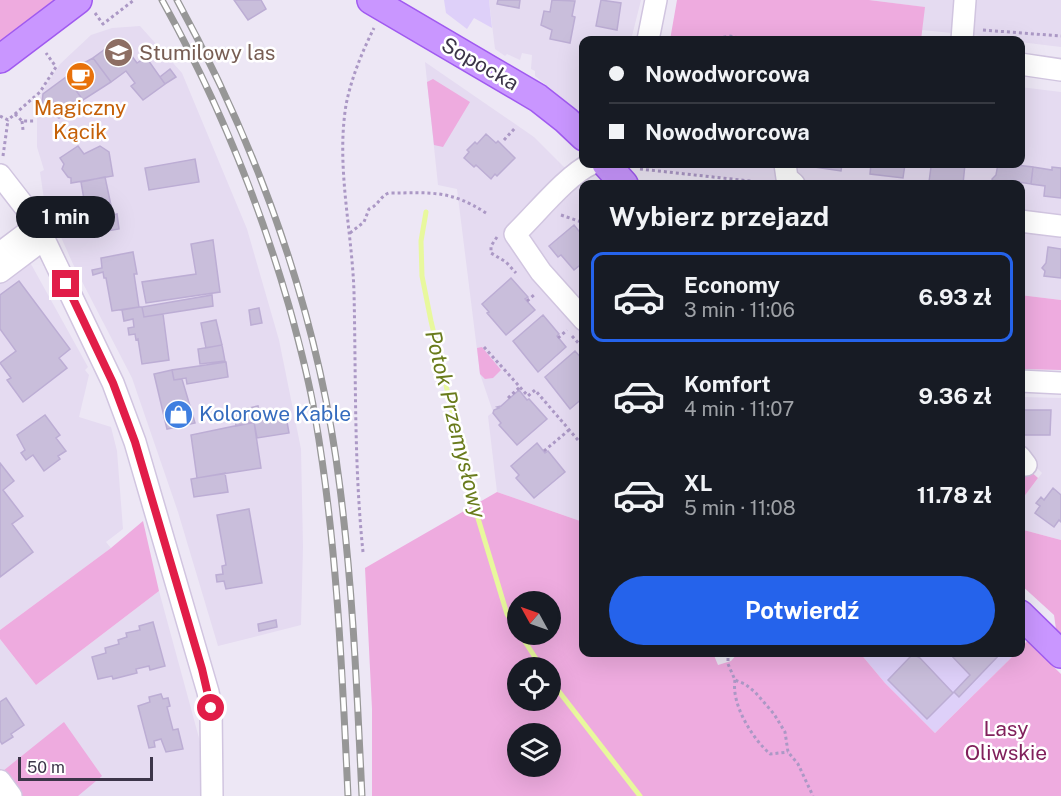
<!DOCTYPE html>
<html lang="pl">
<head>
<meta charset="utf-8">
<style>
  :root { --surface:#171b24; --page:#242831; --text:#f1f3f6; --muted:#9ea1a6; --line:#363941; --accent:#2563eb }
  body { margin:0; font-family:"Public Sans",sans-serif; background:var(--page); color:var(--text); height:100vh; display:flex; flex-direction:column; font-size:22px; white-space:nowrap }
  * { box-sizing:border-box; margin:0 }
  p { font-size:20px; color:var(--muted) }
  .icon { flex:none; width:33px; height:33px; fill:none; stroke:currentColor; stroke-width:2; stroke-linecap:round; stroke-linejoin:round }
  .map { position:relative; flex:1; overflow:hidden }
  .side { position:absolute; left:579px; top:180px; width:446px; height:477px; display:flex; flex-direction:column; background:var(--surface); border-radius:12px; box-shadow:0 6px 24px #0002 }
  .side>* { flex:none }
  .top-card { position:absolute; left:579px; top:36px; width:446px; height:132px; border-radius:12px; box-shadow:0 6px 24px #0002; display:grid; align-content:center; height:132px; padding:0 30px; background:var(--surface) }
  .needle { width:39px; rotate:310deg }
  .controls { position:absolute; left:507px; top:591px; display:grid; gap:12px }
  .controls a { display:grid; place-items:center; width:54px; height:54px; border-radius:50%; background:var(--surface); box-shadow:0 6px 24px #0002; font-size:30px }
  .scale { position:absolute; left:18px; bottom:15px; width:135px; box-sizing:border-box; padding-left:6px; border:3px solid #3c3549; border-top:0; font-size:16px; line-height:21px; white-space:nowrap; color:#3c3549; -webkit-text-stroke:4px #fff; paint-order:stroke }
  .end { position:absolute; width:27px; height:27px; margin:-14px; border:8px solid #e11d48; background:#fff; box-shadow:0 0 0 3px #fff }
  .from { border-radius:50% }
  .bubble { position:absolute; height:42px; border-radius:21px; background:var(--surface); box-shadow:0 6px 24px #0002; font-size:20px; font-weight:700; line-height:42px; text-align:center }
  .top-card b { display:flex; align-items:center; gap:21px; height:57px; font-size:22px }
  .top-card b+b { border-top:2px solid var(--line) }
  .top-card i { width:15px; height:15px; background:var(--text) }
  ul { padding:0; list-style:none }
  li { display:flex; align-items:center; gap:18px; height:90px; margin:0 12px 9px; padding:0 18px; border:3px solid transparent; border-radius:12px }
  li div { flex:1 }
  li b { display:block; font-size:22px }
  li em { font-style:normal; font-weight:700 }
  li.on { border-color:var(--accent) }
  li>.icon { width:54px; height:54px; stroke-width:1.5 }
  h2 { padding:0 30px; font-size:27px; line-height:72px }
  .cta { display:flex; gap:12px; margin-top:auto; padding:12px 30px }
  .cta a { flex:1; height:69px; border-radius:36px; background:var(--accent); color:#fff; font-size:24px; font-weight:700; line-height:69px; text-align:center }
  .map>svg:first-child { display:block }
  .residential { fill:#e5dbf1 }
  .commercial { fill:#ded0f9 }
  .green { fill:#eeabdf; fill-rule:evenodd }
  .lines { fill:none; stroke-linecap:round; stroke-linejoin:round }
  .stream { stroke:#e8f89d; stroke-width:5 }
  .building { fill:#c9bedb; stroke:#bcadd4; stroke-width:1.5 }
  .minor-casing { stroke:#d1c5e0; stroke-width:24 }
  .major-casing { stroke:#a05af0; stroke-width:30 }
  .path { stroke:#ab98c5; stroke-width:3; stroke-dasharray:3 3; stroke-linecap:butt }
  .minor { stroke:#fff; stroke-width:21 }
  .major { stroke:#c996ff; stroke-width:27 }
  .rail-casing { stroke:#979797; stroke-width:7 }
  .rail { stroke:#fff; stroke-width:4.5; stroke-dasharray:14; stroke-linecap:butt }
  .route { stroke:#e11d48; stroke-width:8 }
  .labels { text-anchor:middle; stroke-width:5; stroke-linejoin:round; paint-order:stroke }
  .education-label { font-size:21px; fill:#785e54; stroke:#fff; text-anchor:start }
  .street-label { font-size:21px; fill:#3c3549; stroke:#fff }
  .food-label { font-size:21px; fill:#c56008; stroke:#fff }
  .shop-label { font-size:21px; fill:#366cbe; stroke:#fff; text-anchor:start }
  .park-label { font-size:21px; fill:#81215c; stroke:#fff }
  .water-label { font-size:22px; font-style:italic; fill:#697b1b; stroke:#fff }
</style>
</head>
<body>
<div class="map">
<svg width="1061" height="796" viewBox="0 0 1061 796">
  <rect width="100%" height="100%" fill="#ede7f5"/>
  <!-- residential -->
  <path class="residential" d="M489 0H641L631 40H584L583 115 535 76V71L531 69 532 55 522 53 520 60 507 54 505 56 495 49Z
    M869 0H1061V47L1020 42V40L922 30 924 7Z
    M140 26 182 73 247 229 279 340 301 449 303 547 301 625 218 646 178 512 132 378 73 264 44 199 40 172 44 170 37 147V108L42 92 60 64 91 35 112 28Z
    M425 62 534 137 583 186V522L497 492 488 416 493 412 480 374 457 189 438 185Z
    M1020 87 1061 92V300L1020 295V184H752V181L636 167 634 165V164H1020Z
    M21 246 88 367 85 370 89 375 79 417 111 427 117 451 123 529 106 542 111 548 0 630V262Z
    M1020 397 1061 398V540L1020 529V502L1042 473 1020 451Z
    M159 591 202 749 201 796H0V639L36 685Z"/>
  <!-- commercial -->
  <path class="commercial" d="M444 0H489L492 28 474 18 467 29 446 13Z
    M860 653H1016L935 733 885 683Z"/>
  <!-- green -->
  <path class="green" d="M0 0H61L0 45Z
    M677 0H869L925 7 921 40H670Z
    M433 79 470 102 443 147 434 145 427 82Z
    M1020 295 1061 300V370L1020 369Z
    M482 347 501 370 493 378 485 379 480 374 477 348Z
    M1020 462 1038 478 1020 502Z
    M497 492 583 522 584 652 713 653 718 665 731 661 738 653H860L885 683 935 733 1016 653 1020 652V649L1027 641 1061 674V796H372V709L365 568ZM518 602H550V634H518ZM518 668H550V700H518ZM518 734H550V766H518Z
    M143 521 159 591 36 685 0 639V630L111 548Z
    M1020 529 1061 540V634L1056 629 1054 615 1020 584Z
    M64 722 102 776 78 796H21L3 771Z"/>
  <g class="lines">
    <!-- stream -->
    <path class="stream" d="M426 212 421 241 422 276 431 321 474 505 507 614 518 630
      M520 634 542 668
      M550 680 640 796"/>
  </g>
  <!-- building -->
  <path class="building" d="M234 0H261L266 9 248 20Z
    M498 0H520L519 8 497 4Z
    M552 0 575 1 572 16 575 17 570 43 550 39 552 30 541 25 544 11 550 12Z
    M601 0 621 3 617 30 596 26Z
    M119 39 137 63 146 57 165 84 143 100 131 86 135 83 126 71 111 82 93 58Z
    M93 58 111 82 83 100 66 77 75 70 76 66 80 63H84Z
    M170 69 176 77 165 84 160 77Z
    M66 77 83 100 59 118 48 112 42 103 43 94Z
    M486 134 496 143 498 141 515 158 497 176 495 174 491 179 476 165 474 167 464 158 469 152 467 150 475 142 477 144Z
    M78 146 84 154 100 146 109 152 113 176 71 183V178L68 177 62 169 64 164 60 158Z
    M195 159 199 182 149 190 145 168Z
    M808 164H842L841 171 807 166Z
    M871 164H905L903 178 870 174Z
    M929 164H965L963 184 929 182 931 167H929Z
    M998 164H1015V165L1033 167 1031 184 1018 182 1017 184H995L992 179 996 175Z
    M1033 167 1052 170V167L1061 168V198L1044 196 1045 186 1031 184Z
    M105 177 113 215 117 214 119 229 84 235 81 218 87 217 81 182Z
    M574 225 582 235 584 233V266L581 268 579 266 574 270 561 255 558 257 549 246Z
    M213 240 220 292 146 303 142 282 196 274 191 244Z
    M1048 247 1061 249V278L1044 276 1045 271 1042 268 1046 263Z
    M133 252 137 274H134L139 307 112 311 106 278H104L103 272 93 275 92 270 102 268 101 258Z
    M511 278 528 297 525 299 535 310 506 335 487 313 489 312 482 304Z
    M19 281 70 349 59 358 67 368 23 402 7 380 11 378 0 363 16 351 0 329V295Z
    M212 295 213 306 144 317 142 307Z
    M139 307H142L144 317 163 314 169 360 142 364 138 339 136 340 135 334 129 335 128 328 134 327 133 319 124 321 122 310Z
    M259 308 262 323 251 325 249 310Z
    M543 315 559 334 557 336 566 347 538 372 513 341Z
    M216 320 222 345 206 348 201 323Z
    M222 345 225 361 200 364 198 349Z
    M575 351 584 361V397L570 409 545 377Z
    M226 362 228 377 187 384 186 378 174 380 172 370Z
    M172 370 174 380 182 379 195 423 167 429 154 374Z
    M519 390 527 400 529 399 547 419 517 445 499 425 501 423 493 413 494 410 499 408 497 407 501 406Z
    M258 406 261 421 236 426 234 411Z
    M1020 410H1051L1050 435H1020Z
    M45 415 60 435 56 438 66 451 58 456 60 459 44 471 33 455 26 460 21 453 25 450 17 435Z
    M286 416 289 433 257 438 254 422Z
    M254 422 261 468 197 478 191 435Z
    M537 443 545 453 548 451 565 472 534 498 516 478 519 475 511 466Z
    M0 463 14 481 3 490 23 516 12 524 33 552 0 577Z
    M225 473 228 492 194 497 191 479Z
    M1053 488 1061 495V522L1059 520 1054 527 1035 513 1040 506 1036 503 1041 497 1044 500Z
    M249 509 262 583 226 589 224 581 217 582 216 575 223 574 222 566 226 565 217 515Z
    M276 620 277 627 259 631 258 624Z
    M153 622 165 666 150 670 149 666 136 669 137 673 113 679 112 676 98 679 92 657 106 653 105 648 119 644 118 640 127 637 126 633 140 630 139 626Z
    M948 652H1002L959 697 954 692 970 675Z
    M913 654 920 658 953 693 927 719 888 680Z
    M161 694 163 699 168 698 170 706 167 707 173 730 178 729 183 749 166 752 161 739 154 741 155 747 149 748 138 706 150 702 149 697Z
    M6 698 24 725 11 734 13 737 2 744 0 741V702Z"/>
  <g class="lines">
    <defs>
      <path id="minor" d="M648 40 656 0
        M962 40 965 0
        M1020 64 1061 70
        M785 164 787 178 794 184
        M0 175 28 211 44 239 113 383 135 442 208 692 211 708 212 796
        M1020 221 1061 226
        M0 253 36 226
        M0 272 44 239
        M584 320 541 272 515 234C535 215 567 175 591 164
        M1020 381 1061 383
        M1020 457 1026 465
        M0 781 11 796"/>
      <path id="major" d="M371 0 538 98 566 120 584 137
        M0 59 78 0
        M606 164 624 184
        M1020 614 1061 654"/>
    </defs>
    <!-- minor casing -->
    <use href="#minor" class="minor-casing"/>
    <!-- major casing -->
    <use href="#major" class="major-casing"/>
    <!-- path -->
    <path class="path" d="M95 13 103 24 134 0
      M983 30 1061 36
      M670 40 688 38 712 40 729 36 751 40
      M15 114 22 121H34
      M0 116 8 120 40 92 56 67 46 53
      M22 121 23 130
      M504 140 515 128
      M3 156 8 120
      M640 169 768 183
      M561 215 584 223
      M350 233 364 222 369 209C378 206 380 196 389 193 430 193 449 189 486 213
      M497 237 491 246V253L506 262 516 273
      M527 301 535 294
      M572 336 584 349
      M558 338 567 330
      M484 347 528 396 535 390 584 447
      M508 398 520 387
      M544 451 569 430
      M363 552C354 465 356 379 354 292 352 230 336 167 346 105 351 79 362 52 374 28
      M728 652V664L735 680 745 684 755 692 774 714 785 732 788 752 798 764 813 796
      M735 680C731 705 753 739 770 754L788 752"/>
    <!-- minor -->
    <use href="#minor" class="minor"/>
    <!-- major -->
    <use href="#major" class="major"/>
    <defs>
      <path id="rail" d="M162 0C216 97 258 198 289 306 299 342 309 379 315 416 337 542 342 669 348 796
        M177 0C260 152 319 316 340 488 353 590 357 693 362 796"/>
    </defs>
    <!-- rail casing -->
    <use href="#rail" class="rail-casing"/>
    <!-- rail -->
    <use href="#rail" class="rail"/>
  </g>
  <g class="lines">
    <!-- route -->
    <path class="route" d="M66 284 113 383 135 442 202 669 211 708"/>
  </g>
  <!-- icons -->
  <defs>
    <symbol id="school-disc" viewBox="-11 -11 22 22"><circle r="9.5" fill="#8d6e63" stroke="#fff"/><path d="M0-5L7-2L0 1L-7-2ZM-4 1L0 2.5L4 1V4Q0 6-4 4Z" fill="#fff"/></symbol>
    <symbol id="cafe-disc" viewBox="-11 -11 22 22"><circle r="9.5" fill="#e8710a" stroke="#fff"/><path d="M-5.5-4.5H6V0H3Q3 3.5 0 3.5H-2.5Q-5.5 3.5-5.5 0ZM3-3.2v2h1.7v-2ZM-6 4.5H4V6H-6Z" fill="#fff"/></symbol>
    <symbol id="shop-disc" viewBox="-11 -11 22 22"><circle r="9.5" fill="#3f7fe0" stroke="#fff"/><path d="M-5-2.5h2.3a2.7 3.5 0 0 1 5.4 0H5L5.5 6h-11ZM-1.5-2.5h3a1.5 2.3 0 0 0-3 0Z" fill="#fff"/></symbol>
  </defs>
  <g fill-rule="evenodd">
    <use href="#school-disc" x="102" y="36" width="33" height="33"/>
    <use href="#cafe-disc" x="64" y="60" width="33" height="33"/>
    <use href="#shop-disc" x="162" y="398" width="33" height="33"/>
  </g>
  <g class="labels">
    <!-- education labels -->
    <g class="education-label">
      <text x="139" y="60">Stumilowy las</text>
    </g>
    <!-- street labels -->
    <g class="street-label">
      <text transform="translate(480 64) rotate(30)" y="7">Sopocka</text>
    </g>
    <!-- food labels -->
    <g class="food-label">
      <text x="80" y="115">Magiczny<tspan x="80" dy="24">Kącik</tspan></text>
    </g>
    <!-- shop labels -->
    <g class="shop-label">
      <text x="199" y="421">Kolorowe Kable</text>
    </g>
    <!-- park labels -->
    <g class="park-label">
      <text x="1006" y="736">Lasy<tspan x="1006" dy="24">Oliwskie</tspan></text>
    </g>
    <!-- water labels -->
    <g class="water-label">
      <text transform="translate(456 424) rotate(76)" y="8">Potok Przemysłowy</text>
    </g>
  </g>
</svg>
<div class="controls">
<a><svg class="needle" viewBox="-14 -14 28 28"><path d="M0-13l5 13h-10z" fill="#e53935"/><path d="M0 13l5-13h-10z" fill="#9ea1a6"/></svg></a>
<a><svg class="icon" aria-label="locate" viewBox="0 0 24 24"><circle cx="12" cy="12" r="6"/><path d="M12 2v4M12 18v4M2 12h4M18 12h4"/></svg></a>
<a><svg class="icon" aria-label="layers" viewBox="0 0 24 24"><path d="M12 4l9 5-9 5-9-5zM3 14l9 5 9-5"/></svg></a>
</div>
<div class="scale">50 m</div>
<i class="end from" style="left:211px;top:708px"></i>
<i class="end" style="left:66px;top:284px"></i>
<div class="bubble" style="left:16px;top:196px;width:99px">1 min</div>
<div class="top-card">
<b><i class="from"></i>Nowodworcowa</b>
<b><i></i>Nowodworcowa</b>
</div>
<section class="side">
<h2>Wybierz przejazd</h2>
<ul>
<li class="on"><svg class="icon" aria-label="car" viewBox="0 0 24 24"><path d="M5 17H2v-5l4-1 3-4h7l3 4 3 1v5h-3M9 17h6M6 11h13"/><circle cx="7" cy="17" r="2"/><circle cx="17" cy="17" r="2"/></svg><div><b>Economy</b><p>3 min · 11:06</p></div><em>6.93 zł</em></li>
<li><svg class="icon" aria-label="car" viewBox="0 0 24 24"><path d="M5 17H2v-5l4-1 3-4h7l3 4 3 1v5h-3M9 17h6M6 11h13"/><circle cx="7" cy="17" r="2"/><circle cx="17" cy="17" r="2"/></svg><div><b>Komfort</b><p>4 min · 11:07</p></div><em>9.36 zł</em></li>
<li><svg class="icon" aria-label="car" viewBox="0 0 24 24"><path d="M5 17H2v-5l4-1 3-4h7l3 4 3 1v5h-3M9 17h6M6 11h13"/><circle cx="7" cy="17" r="2"/><circle cx="17" cy="17" r="2"/></svg><div><b>XL</b><p>5 min · 11:08</p></div><em>11.78 zł</em></li>
</ul>
<div class="cta"><a>Potwierdź</a></div>
</section>
</div>
</body>
</html>
